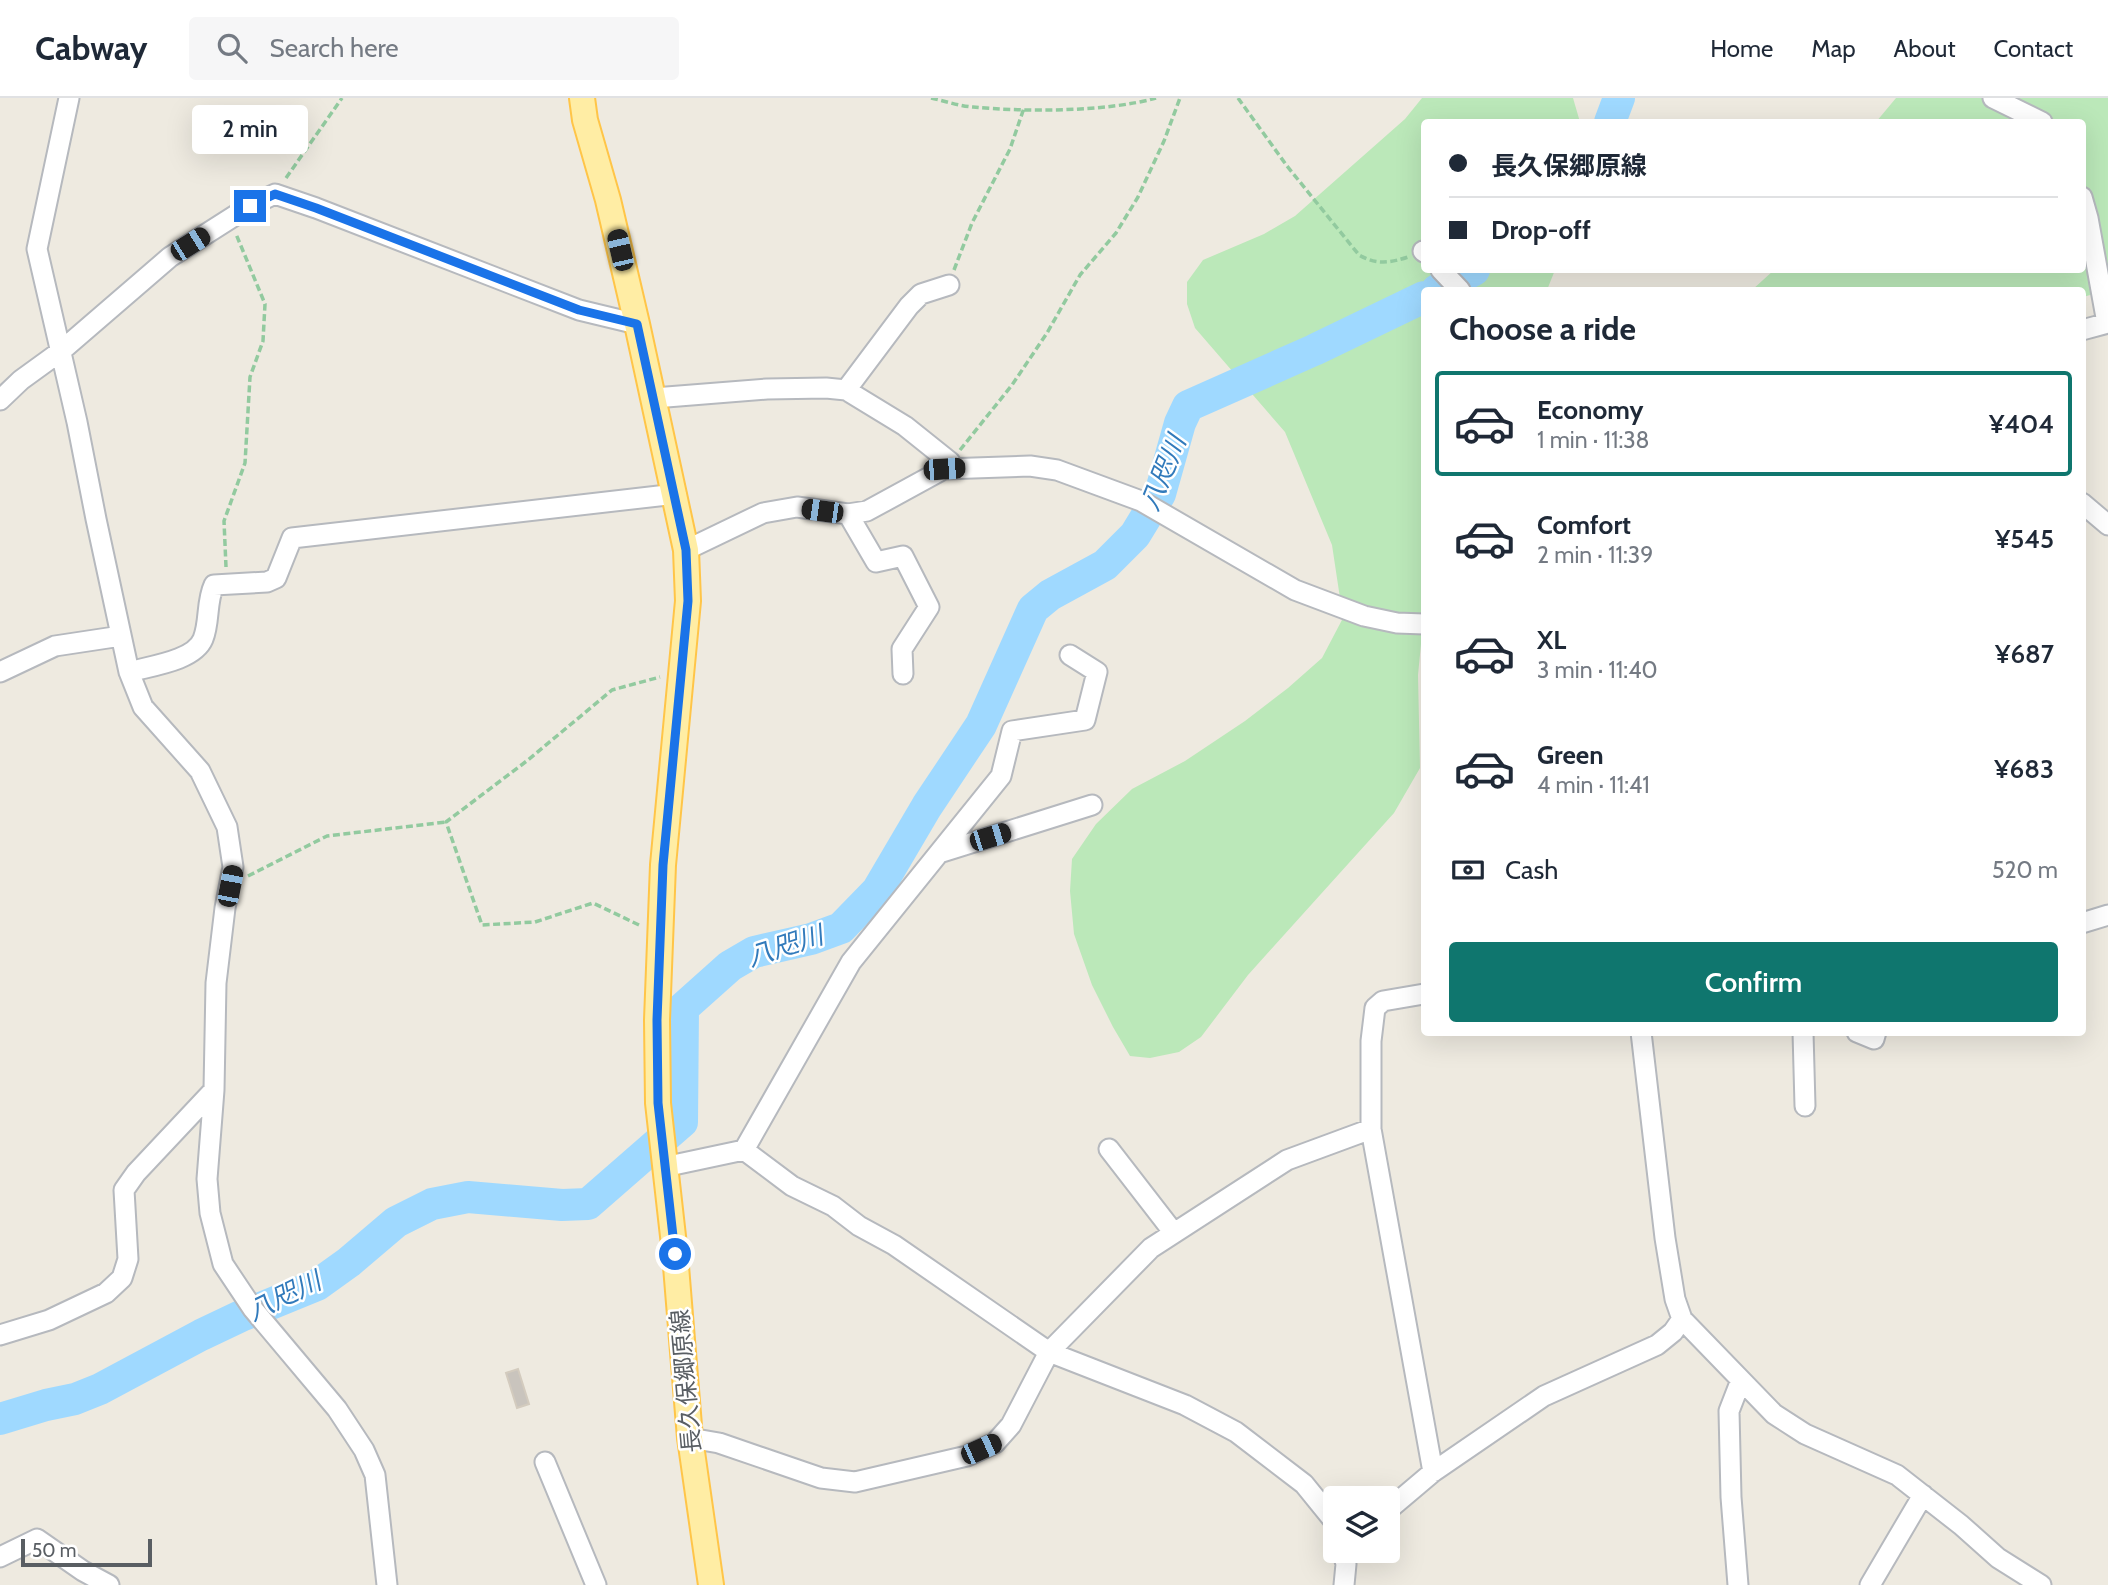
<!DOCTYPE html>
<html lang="en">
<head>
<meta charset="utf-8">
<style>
  :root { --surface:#fff; --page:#f6f6f7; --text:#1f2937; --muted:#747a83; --line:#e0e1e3; --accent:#0f766e }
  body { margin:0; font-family:Cabin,"Noto Sans JP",sans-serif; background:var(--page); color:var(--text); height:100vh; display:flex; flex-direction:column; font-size:26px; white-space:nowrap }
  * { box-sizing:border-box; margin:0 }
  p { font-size:23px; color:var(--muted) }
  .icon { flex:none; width:38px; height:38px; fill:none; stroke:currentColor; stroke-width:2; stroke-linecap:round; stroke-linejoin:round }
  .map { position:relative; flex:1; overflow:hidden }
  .sheet { position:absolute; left:1421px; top:189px; width:665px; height:749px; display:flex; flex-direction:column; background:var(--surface); border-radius:7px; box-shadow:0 7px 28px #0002 }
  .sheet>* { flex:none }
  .top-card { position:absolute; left:1421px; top:21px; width:665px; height:154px; border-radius:7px; box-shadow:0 7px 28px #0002; display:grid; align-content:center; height:154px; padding:0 28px; background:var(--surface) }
  .buttons { position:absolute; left:1323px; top:1388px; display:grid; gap:14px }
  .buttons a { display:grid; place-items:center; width:77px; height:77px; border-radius:7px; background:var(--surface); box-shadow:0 7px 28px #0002; font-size:35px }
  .scale { position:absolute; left:21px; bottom:18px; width:131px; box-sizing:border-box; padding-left:7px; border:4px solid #595e63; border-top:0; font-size:19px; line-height:24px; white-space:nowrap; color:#595e63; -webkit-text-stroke:5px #fff; paint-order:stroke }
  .end { position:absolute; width:32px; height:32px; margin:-16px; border:9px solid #1a73e8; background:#fff; box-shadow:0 0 0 4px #fff }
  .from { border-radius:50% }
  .bubble { position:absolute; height:49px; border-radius:7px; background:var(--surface); box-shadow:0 7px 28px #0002; font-size:23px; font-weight:600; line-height:49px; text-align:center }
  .car { position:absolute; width:21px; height:42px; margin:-21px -10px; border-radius:9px; box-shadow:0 0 5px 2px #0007; background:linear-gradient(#222 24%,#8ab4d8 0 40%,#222 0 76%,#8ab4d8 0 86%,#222 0) }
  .top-card b { display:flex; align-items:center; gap:24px; height:66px; font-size:26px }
  .top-card b+b { border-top:2px solid var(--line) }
  .top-card i { width:18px; height:18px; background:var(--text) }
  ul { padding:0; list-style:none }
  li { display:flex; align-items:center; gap:21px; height:105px; margin:0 14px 10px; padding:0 14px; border:4px solid transparent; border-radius:7px }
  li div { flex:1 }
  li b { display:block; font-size:26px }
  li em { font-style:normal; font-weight:600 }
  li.selected { border-color:var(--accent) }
  li>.icon { width:63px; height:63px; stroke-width:1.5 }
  h2 { padding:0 28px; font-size:32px; line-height:84px }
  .pay { display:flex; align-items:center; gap:18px; height:77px; padding:0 28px; font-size:26px }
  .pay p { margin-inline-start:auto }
  .primary-button { display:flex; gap:14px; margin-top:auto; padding:14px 28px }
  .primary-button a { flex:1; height:80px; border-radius:7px; background:var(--accent); color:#fff; font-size:28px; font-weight:600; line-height:80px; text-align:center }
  header { display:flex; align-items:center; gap:42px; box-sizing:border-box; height:98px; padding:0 35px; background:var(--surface); border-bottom:2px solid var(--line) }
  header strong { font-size:33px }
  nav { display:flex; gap:38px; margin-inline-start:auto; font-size:24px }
  .search { width:490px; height:63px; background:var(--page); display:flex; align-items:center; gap:18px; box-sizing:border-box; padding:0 24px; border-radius:7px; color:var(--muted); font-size:26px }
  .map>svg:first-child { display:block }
  .green { fill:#bbe8b9 }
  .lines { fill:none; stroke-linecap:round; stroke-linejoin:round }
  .river { stroke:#9fd9ff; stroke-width:32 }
  .building { fill:#c9c4bd; stroke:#d3cbbe; stroke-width:2 }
  .minor-casing { stroke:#b6b9be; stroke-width:23 }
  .major-casing { stroke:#ffc548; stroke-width:28 }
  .path { stroke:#92ca9f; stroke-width:3.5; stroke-dasharray:7 3.5; stroke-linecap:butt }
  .minor { stroke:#fff; stroke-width:19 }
  .major { stroke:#ffeda4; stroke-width:24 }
  .route { stroke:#1a73e8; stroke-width:9 }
  .labels { text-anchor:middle; stroke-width:5; stroke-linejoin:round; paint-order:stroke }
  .street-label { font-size:24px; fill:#595e63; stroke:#fff }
  .water-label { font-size:26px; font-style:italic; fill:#317abb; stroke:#fff }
</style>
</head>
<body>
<header>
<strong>Cabway</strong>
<div class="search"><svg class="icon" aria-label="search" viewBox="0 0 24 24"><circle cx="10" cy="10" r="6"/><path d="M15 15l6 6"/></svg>Search here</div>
<nav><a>Home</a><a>Map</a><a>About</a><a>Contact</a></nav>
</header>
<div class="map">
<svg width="2108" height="1487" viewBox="0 0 2108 1487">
  <rect width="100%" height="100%" fill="#eeeae0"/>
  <!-- green -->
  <path class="green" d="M1422 0H1573L1580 24H1424V172H1555L1547 192H1424V515L1418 577 1420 670 1394 715 1248 877 1201 939 1179 954 1150 960 1130 958 1113 929 1092 887 1074 836 1070 793 1072 761 1096 726 1132 691 1185 663 1245 623 1288 590 1322 560 1343 520 1332 447 1285 334 1195 230 1187 206V184L1203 162 1264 136 1295 118 1405 21Z
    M1896 0H2108V192L2083 199 2082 192H1752L1774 172H2082V24H1876Z"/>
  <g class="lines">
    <!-- river -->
    <path class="river" d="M1610 24 1619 0
      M1437 192 1474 172
      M0 1321 46 1307 75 1301 100 1291 201 1237 241 1218 317 1187 349 1164 396 1124 432 1106 468 1099 562 1107 588 1106 682 1024 683 910 730 868 754 854 811 841 841 830 877 793 927 708 981 627 1033 511 1050 497 1105 467 1135 437 1160 396 1180 325 1188 308 1314 252 1424 199"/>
  </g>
  <!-- building -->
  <path class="building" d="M518 1271 529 1306 517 1310 506 1275Z"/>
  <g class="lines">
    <defs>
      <path id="minor" d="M69 0 37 151 77 324 96 421 129 574 143 609 200 673 227 729 233 769 225 810 216 885 214 992 207 1081 210 1115 223 1166 253 1211 337 1311 364 1352 375 1377 387 1487
        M1993 0 2042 24
        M2082 99 2088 120 2107 225
        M1423 153 1424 154
        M1441 172 1460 192
        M2082 232 2108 225
        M846 292 909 208 921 196 949 187
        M654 300 767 291 826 290 846 292 905 328 950 364
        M0 302 21 282 61 253 170 159 250 108 275 96 316 110 579 212 637 226
        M2082 405 2108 427
        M848 416 876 464 903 458 929 509 902 551 903 576
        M686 452 763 415 797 409 848 416 867 413 944 371 1030 368 1057 372 1141 403 1295 492 1364 518 1397 525 1424 526
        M0 574 55 548 121 538
        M129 574C150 568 194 563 203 541 210 524 206 504 214 487L267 484 276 480 292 440 676 396
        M939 755 1092 707
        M2082 825 2108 817
        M1424 896 1383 903 1375 910 1371 943V1031L1433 1374
        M1803 934 1805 1008
        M1857 934 1874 941 1876 934
        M1109 1051 1174 1135
        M744 1052 851 864 1001 678 1012 633 1085 622 1097 574 1070 557
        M664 1069 744 1052 792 1088 833 1108 859 1128 894 1147 1049 1254 1185 1307 1236 1334 1304 1386 1334 1423 1335 1427
        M1682 1221 1774 1316 1805 1336 1897 1377 1961 1427 1998 1460 2041 1487
        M0 1237 49 1222 106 1195 122 1180 128 1161 124 1092 136 1075 214 992
        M690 1340 719 1345 821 1380 855 1384 967 1358 995 1345 1011 1327 1049 1254 1151 1150 1287 1062 1371 1031
        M545 1364 596 1487
        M1388 1412 1433 1374 1544 1298 1657 1247 1673 1234 1682 1221 1675 1201 1665 1140 1641 934
        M1342 1452 1346 1466 1344 1487
        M0 1459 37 1441 83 1473 109 1487
        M1738 1487 1731 1399 1729 1313 1741 1282
        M1870 1487 1923 1397"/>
      <path id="major" d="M582 0 585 22 608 102 637 226 686 452 688 503 663 767 657 922 658 1005 675 1156 690 1340 711 1487"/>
    </defs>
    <!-- minor casing -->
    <use href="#minor" class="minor-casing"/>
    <!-- major casing -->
    <use href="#major" class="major-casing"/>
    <!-- path -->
    <path class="path" d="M931 0C945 3 959 8 973 9 1024 14 1107 14 1156 0
      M1238 0 1287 68 1359 157C1376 167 1390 165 1408 159
      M286 80 342 0
      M954 172 972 125 1010 51 1024 10
      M960 352 1012 287 1047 235 1080 177 1116 135 1138 99 1164 43 1180 0
      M226 469 224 423 245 365 250 279 263 243 265 206 236 136
      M248 778 327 738 446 724
      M639 827 593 805 535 824 482 827 446 724 528 662 612 592 660 579"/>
    <!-- minor -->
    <use href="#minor" class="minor"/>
    <!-- major -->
    <use href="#major" class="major"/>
  </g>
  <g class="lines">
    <!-- route -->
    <path class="route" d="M250 108 275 96 316 110 579 212 637 226 686 452 688 503 663 767 657 922 658 1005 675 1156"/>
  </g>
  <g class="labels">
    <!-- street labels -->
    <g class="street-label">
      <text transform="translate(686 1283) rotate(-95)" y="8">長久保郷原線</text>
    </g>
    <!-- water labels -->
    <g class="water-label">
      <text transform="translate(1163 375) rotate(-68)" y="9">八咫川</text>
      <text transform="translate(785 848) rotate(-18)" y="9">八咫川</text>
      <text transform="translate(284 1198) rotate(-26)" y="9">八咫川</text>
    </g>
  </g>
</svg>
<div class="buttons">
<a><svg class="icon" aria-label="layers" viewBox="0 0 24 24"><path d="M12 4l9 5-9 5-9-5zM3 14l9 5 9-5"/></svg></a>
</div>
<div class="scale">50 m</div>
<i class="end from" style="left:675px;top:1156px"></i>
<i class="end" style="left:250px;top:108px"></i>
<div class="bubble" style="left:192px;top:7px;width:116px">2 min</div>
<i class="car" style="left:190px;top:146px;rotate:58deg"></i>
<i class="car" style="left:620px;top:152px;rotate:347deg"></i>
<i class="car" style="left:944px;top:371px;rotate:86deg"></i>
<i class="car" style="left:822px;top:413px;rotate:278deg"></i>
<i class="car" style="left:990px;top:739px;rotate:73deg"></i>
<i class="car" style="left:230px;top:788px;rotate:11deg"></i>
<i class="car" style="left:981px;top:1351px;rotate:66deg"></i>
<div class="top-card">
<b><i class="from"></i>長久保郷原線</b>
<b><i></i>Drop-off</b>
</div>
<section class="sheet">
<h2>Choose a ride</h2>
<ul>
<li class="selected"><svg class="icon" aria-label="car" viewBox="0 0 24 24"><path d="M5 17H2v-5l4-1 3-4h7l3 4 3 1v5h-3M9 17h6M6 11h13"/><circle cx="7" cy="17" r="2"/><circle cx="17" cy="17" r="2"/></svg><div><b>Economy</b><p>1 min · 11:38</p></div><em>¥404</em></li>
<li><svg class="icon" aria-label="car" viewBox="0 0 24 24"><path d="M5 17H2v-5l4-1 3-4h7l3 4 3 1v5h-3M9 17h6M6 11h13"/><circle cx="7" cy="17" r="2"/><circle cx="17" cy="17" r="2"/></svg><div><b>Comfort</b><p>2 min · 11:39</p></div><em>¥545</em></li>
<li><svg class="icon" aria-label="car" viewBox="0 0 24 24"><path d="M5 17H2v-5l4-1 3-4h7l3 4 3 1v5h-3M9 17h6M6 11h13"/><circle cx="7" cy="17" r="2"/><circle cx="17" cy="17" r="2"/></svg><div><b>XL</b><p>3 min · 11:40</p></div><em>¥687</em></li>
<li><svg class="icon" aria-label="car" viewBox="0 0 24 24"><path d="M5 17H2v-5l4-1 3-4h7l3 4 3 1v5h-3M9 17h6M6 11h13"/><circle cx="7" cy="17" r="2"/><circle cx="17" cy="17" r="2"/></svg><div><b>Green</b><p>4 min · 11:41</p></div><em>¥683</em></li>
</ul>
<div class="pay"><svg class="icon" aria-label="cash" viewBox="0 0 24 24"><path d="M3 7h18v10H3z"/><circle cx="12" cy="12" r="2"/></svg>Cash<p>520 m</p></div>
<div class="primary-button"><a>Confirm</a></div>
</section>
</div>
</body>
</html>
